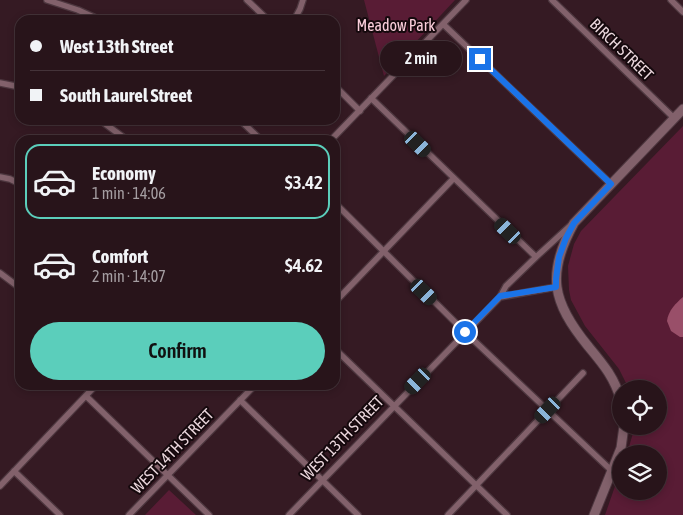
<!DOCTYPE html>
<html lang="en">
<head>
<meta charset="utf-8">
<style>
  :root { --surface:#28141a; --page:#301d23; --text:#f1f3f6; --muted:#a59ea2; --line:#443339; --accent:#5bcebb }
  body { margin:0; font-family:"Asap Condensed",sans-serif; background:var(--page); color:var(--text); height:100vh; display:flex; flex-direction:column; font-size:19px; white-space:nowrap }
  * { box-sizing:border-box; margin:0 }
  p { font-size:16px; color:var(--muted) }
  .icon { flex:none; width:28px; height:28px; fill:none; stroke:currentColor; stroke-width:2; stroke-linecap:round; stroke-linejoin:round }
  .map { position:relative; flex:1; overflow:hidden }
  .sheet { position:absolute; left:15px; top:135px; width:325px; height:255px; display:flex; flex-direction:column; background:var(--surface); border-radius:15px; box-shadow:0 2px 8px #0003,0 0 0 1px var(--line) }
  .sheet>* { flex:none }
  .guide { position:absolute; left:15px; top:15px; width:325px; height:110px; border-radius:15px; box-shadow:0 2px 8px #0003,0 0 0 1px var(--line); display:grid; align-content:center; height:110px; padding:0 15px; background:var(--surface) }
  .fabs { position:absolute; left:612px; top:380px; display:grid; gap:10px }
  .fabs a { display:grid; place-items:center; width:55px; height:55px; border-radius:50%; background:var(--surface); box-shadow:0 2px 8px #0003,0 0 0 1px var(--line); font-size:25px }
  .end { position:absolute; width:22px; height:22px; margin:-11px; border:6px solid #1a73e8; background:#fff; box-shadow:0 0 0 2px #fff }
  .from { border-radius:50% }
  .bubble { position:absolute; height:35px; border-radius:18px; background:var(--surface); box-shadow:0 2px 8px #0003,0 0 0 1px var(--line); font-size:16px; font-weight:600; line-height:35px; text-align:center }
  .car { position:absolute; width:15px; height:30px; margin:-15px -8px; border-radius:6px; box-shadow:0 0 4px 1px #0007; background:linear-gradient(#222 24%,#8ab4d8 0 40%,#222 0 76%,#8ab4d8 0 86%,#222 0) }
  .guide b { display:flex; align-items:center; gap:18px; height:48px; font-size:19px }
  .guide b+b { border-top:1px solid var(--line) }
  .guide i { width:12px; height:12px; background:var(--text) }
  ul { padding:9px 0 0; list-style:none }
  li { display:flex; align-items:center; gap:15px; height:75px; margin:0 10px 8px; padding:0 5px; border:2px solid transparent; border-radius:15px }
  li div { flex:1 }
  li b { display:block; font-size:19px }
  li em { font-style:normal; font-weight:600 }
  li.active { border-color:var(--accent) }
  li>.icon { width:45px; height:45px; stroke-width:1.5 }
  .button { display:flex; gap:10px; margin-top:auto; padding:10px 15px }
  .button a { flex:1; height:58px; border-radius:30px; background:var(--accent); color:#111; font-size:20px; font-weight:600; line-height:58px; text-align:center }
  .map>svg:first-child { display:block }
  .green { fill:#591c35 }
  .water { fill:#994f69 }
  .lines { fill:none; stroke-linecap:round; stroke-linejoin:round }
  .street-casing { stroke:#4d373f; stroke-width:8 }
  .secondary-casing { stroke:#4d373f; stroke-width:11 }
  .street { stroke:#82616b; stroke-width:5.5 }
  .secondary { stroke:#82616b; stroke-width:9 }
  .route { stroke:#1a73e8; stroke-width:6 }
  .labels { text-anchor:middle; stroke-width:4; stroke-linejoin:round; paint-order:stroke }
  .park-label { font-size:16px; fill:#fbcedb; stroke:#15090d }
  .street-label { font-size:16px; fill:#ebd7dd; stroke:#15090d }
</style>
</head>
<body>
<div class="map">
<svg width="683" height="515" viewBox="0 0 683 515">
  <rect width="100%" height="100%" fill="#351a23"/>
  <!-- green -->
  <path class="green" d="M364 0H455L384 76Z
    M683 126V515H605L621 469V491H659V454H627L635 426H659V389H629L619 369 585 326 571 300 569 290 568 266 574 244 581 231Z
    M169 490 196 515H145Z"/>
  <!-- water -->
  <path class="water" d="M683 297V337H680L671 331 667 321C668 311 676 303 683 297Z"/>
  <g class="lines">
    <defs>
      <path id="street" d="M47 0 78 10 100 20
        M247 0 268 20
        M552 0 674 118
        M671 0 683 12
        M294 20 300 9 303 0
        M443 24 611 184
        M0 83 20 87
        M335 86 360 111
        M371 98 536 257
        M100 120 127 140
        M240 120 261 140
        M331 140 466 0
        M0 177 10 179 20 184
        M335 203 465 332 612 471
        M0 273 20 288
        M500 297 556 287
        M335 302 454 178
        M335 349 507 515
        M86 396 209 515
        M240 400 358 515
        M14 471 60 515
        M0 486 96 385
        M129 515 255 385
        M289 515 500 297 506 286 536 257 571 225
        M448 515 583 373"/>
      <path id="secondary" d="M621 401C615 378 603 364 588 346 552 302 546 274 574 223L683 109
        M594 515 621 448 624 426"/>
    </defs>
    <!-- street casing -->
    <use href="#street" class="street-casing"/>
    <!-- secondary casing -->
    <use href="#secondary" class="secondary-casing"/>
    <!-- street -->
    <use href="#street" class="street"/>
    <!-- secondary -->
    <use href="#secondary" class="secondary"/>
  </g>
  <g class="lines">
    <!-- route -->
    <path class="route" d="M465 332 500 296 556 287V279L559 257 566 238 574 223 611 184 480 59"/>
  </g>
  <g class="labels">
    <!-- park labels -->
    <g class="park-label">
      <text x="396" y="31">Meadow Park</text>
    </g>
    <!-- street labels -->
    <g class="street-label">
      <text transform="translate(622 49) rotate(44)" y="6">BIRCH STREET</text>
      <text transform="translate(342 438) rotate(-46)" y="6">WEST 13TH STREET</text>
      <text transform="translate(172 451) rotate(-46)" y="6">WEST 14TH STREET</text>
    </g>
  </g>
</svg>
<div class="fabs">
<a><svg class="icon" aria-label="locate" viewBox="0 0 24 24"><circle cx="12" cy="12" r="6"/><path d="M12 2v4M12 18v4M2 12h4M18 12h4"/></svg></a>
<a><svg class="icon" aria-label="layers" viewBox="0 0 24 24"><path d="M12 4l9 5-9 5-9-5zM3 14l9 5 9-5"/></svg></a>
</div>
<i class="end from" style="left:465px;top:332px"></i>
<i class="end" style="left:480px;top:59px"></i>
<div class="bubble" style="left:380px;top:41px;width:82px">2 min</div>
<i class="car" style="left:418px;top:144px;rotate:134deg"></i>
<i class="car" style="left:508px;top:231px;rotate:314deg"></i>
<i class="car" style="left:424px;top:292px;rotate:134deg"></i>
<i class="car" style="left:418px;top:381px;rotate:224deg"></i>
<i class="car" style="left:548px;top:410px;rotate:224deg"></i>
<div class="guide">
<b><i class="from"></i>West 13th Street</b>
<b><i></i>South Laurel Street</b>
</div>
<section class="sheet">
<ul>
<li class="active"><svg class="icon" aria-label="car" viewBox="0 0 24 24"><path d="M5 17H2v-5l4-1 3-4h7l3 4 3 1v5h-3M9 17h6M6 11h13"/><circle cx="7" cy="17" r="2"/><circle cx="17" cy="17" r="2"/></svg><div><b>Economy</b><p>1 min · 14:06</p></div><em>$3.42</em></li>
<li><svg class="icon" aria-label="car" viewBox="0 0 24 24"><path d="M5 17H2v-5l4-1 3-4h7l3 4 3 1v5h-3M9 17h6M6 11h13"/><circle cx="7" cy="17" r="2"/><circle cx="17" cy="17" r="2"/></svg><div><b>Comfort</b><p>2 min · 14:07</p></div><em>$4.62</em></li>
</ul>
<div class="button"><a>Confirm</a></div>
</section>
</div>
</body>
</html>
